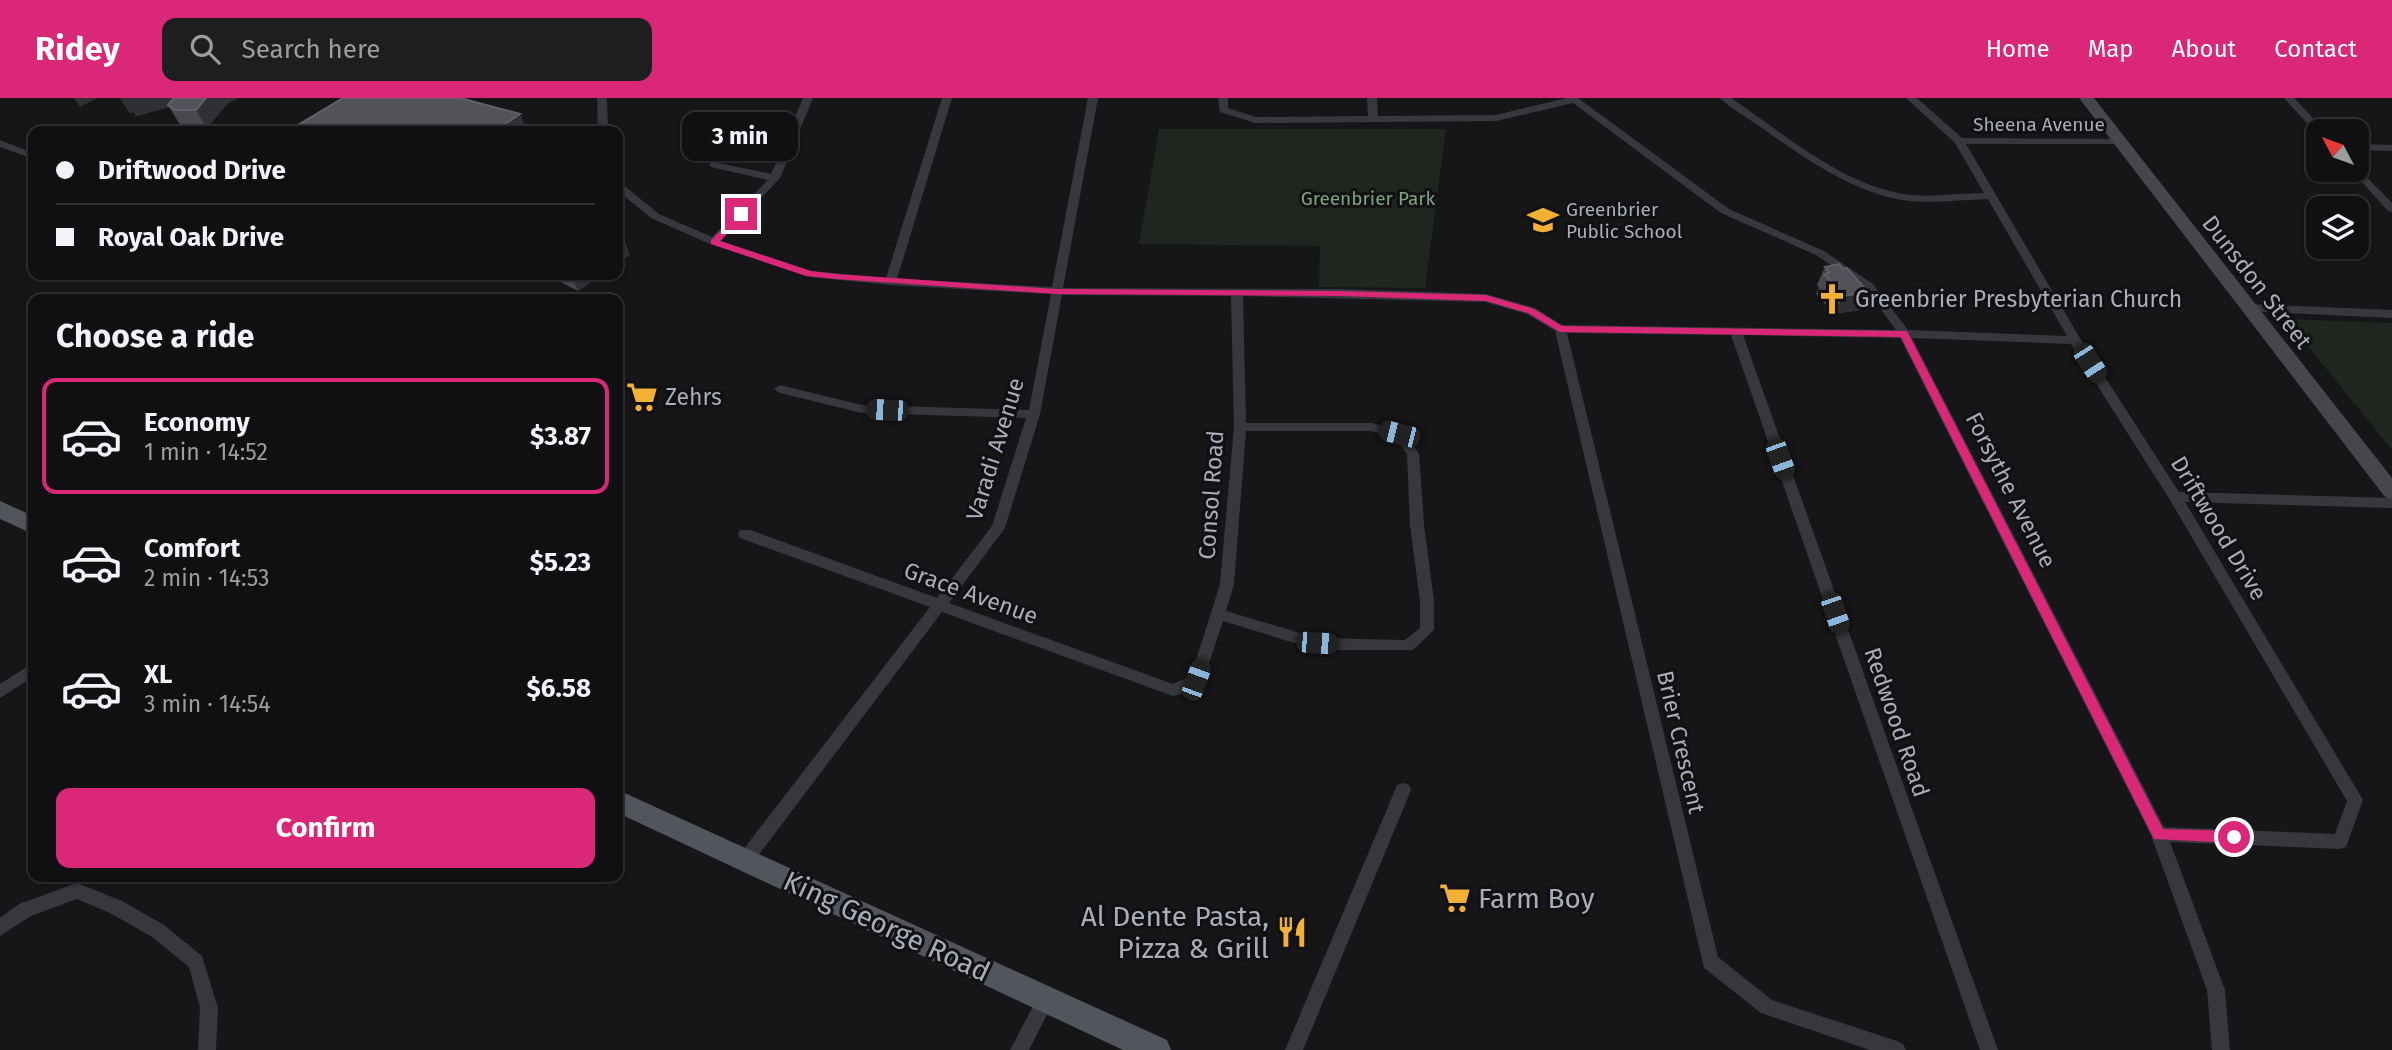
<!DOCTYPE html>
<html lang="en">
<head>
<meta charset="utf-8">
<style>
  :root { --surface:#101012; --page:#1e1e20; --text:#f1f3f6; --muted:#9c9d9f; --line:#303032; --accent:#db2777 }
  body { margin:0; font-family:"Fira Sans",sans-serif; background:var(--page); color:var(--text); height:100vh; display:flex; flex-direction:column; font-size:26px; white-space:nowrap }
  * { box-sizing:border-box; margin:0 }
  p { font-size:23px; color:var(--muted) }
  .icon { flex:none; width:38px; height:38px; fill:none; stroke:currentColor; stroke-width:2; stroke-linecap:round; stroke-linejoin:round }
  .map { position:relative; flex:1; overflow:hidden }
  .drawer { position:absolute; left:28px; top:196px; width:595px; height:588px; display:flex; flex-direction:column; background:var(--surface); border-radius:14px; box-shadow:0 2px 5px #0004,0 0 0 2px var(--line) }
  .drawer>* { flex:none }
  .hud { position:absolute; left:28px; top:28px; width:595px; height:154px; border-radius:14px; box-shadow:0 2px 5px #0004,0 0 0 2px var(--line); display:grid; align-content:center; height:154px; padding:0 28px; background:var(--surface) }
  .needle { width:46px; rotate:311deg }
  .tools { position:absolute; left:2306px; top:21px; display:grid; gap:14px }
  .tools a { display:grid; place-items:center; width:63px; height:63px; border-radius:14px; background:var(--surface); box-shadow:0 2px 5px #0004,0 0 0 2px var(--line); font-size:35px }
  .end { position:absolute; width:32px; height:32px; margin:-16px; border:9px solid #db2777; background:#fff; box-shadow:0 0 0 4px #fff }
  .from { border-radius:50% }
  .bubble { position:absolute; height:49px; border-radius:14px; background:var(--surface); box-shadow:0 2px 5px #0004,0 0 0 2px var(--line); font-size:23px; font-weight:700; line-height:49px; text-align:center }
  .car { position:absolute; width:21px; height:42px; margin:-21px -10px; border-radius:9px; box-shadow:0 0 5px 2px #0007; background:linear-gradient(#222 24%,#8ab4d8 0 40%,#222 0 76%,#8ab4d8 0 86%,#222 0) }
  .hud b { display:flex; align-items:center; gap:24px; height:66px; font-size:26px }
  .hud b+b { border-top:2px solid var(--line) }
  .hud i { width:18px; height:18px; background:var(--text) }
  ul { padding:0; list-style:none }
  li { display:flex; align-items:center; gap:21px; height:116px; margin:0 14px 10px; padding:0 14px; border:4px solid transparent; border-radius:14px }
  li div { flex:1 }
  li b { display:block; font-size:26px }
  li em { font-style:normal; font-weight:700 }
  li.selected { border-color:var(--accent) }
  li>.icon { width:63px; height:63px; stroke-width:1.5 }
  h2 { padding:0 28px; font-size:32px; line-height:84px }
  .cta { display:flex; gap:14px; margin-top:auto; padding:14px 28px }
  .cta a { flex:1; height:80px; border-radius:14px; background:var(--accent); color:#fff; font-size:28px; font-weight:700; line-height:80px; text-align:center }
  header { display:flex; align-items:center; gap:42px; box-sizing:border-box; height:98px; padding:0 35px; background:var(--accent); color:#fff }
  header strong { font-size:33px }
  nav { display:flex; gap:38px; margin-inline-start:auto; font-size:24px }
  .search { width:490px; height:63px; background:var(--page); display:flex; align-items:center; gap:18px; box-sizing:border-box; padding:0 24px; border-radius:14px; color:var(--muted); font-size:26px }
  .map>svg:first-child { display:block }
  .green { fill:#1e261f }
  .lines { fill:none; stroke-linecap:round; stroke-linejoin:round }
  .street { fill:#37383d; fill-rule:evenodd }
  .secondary { fill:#45474d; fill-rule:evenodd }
  .primary { fill:#53555c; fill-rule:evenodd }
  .wall { fill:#47494d }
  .shaded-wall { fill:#2f3033 }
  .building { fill:#525359; stroke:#5f6168; stroke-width:2 }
  .route { fill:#db2777 }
  .labels { text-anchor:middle; stroke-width:6; stroke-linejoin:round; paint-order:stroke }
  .far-street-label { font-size:19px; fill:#a8adb8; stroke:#111113 }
  .far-park-label { font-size:19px; fill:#7fa381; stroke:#111113 }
  .far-poi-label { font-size:19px; fill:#a8adb8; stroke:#111113; text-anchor:start }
  .street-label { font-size:23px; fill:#a8adb8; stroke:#111113 }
  .poi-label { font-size:23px; fill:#a8adb8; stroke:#111113; text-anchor:start }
  .near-poi-label { font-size:28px; fill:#a8adb8; stroke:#111113; text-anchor:start }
  .near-street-label { font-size:28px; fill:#a8adb8; stroke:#111113 }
</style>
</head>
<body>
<header>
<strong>Ridey</strong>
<div class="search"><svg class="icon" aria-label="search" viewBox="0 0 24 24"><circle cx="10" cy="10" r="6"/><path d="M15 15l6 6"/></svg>Search here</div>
<nav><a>Home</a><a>Map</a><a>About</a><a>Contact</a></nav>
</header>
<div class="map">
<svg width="2392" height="952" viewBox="0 0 2392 952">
  <rect width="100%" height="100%" fill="#161618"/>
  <!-- green -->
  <path class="green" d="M1159 31H1446L1425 190 1319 189 1320 148 1139 146Z
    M2286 221 2392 225V352Z"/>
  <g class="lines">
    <!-- street -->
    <path class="street" d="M597 0H607L608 33H598Z
      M803 0H813L780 80 721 143 811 173 886 180 942 0H952L897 181 1052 189 1088 0H1098L1063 190 1341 191 1486 196 1535 210 1562 227 1896 232 1865 190 1816 157 1721 115 1573 5 1496 23 1255 25 1220 14 1218 0H1228V10L1256 19 1368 18 1367 0H1377L1378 18 1496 17 1567 0H1578L1729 111 1824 153 1873 186 1908 232 2067 238 1988 101C1959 102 1930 106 1902 102 1849 93 1802 58 1759 28 1747 19 1731 11 1720 0H1731C1783 35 1836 82 1898 95 1926 101 1956 95 1984 95L1955 45 1906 0H1917L1962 40 2123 41V45L2119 46H1966L2081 242 2179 394 2392 400V410L2185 404 2363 702 2346 749 2340 751 2170 744 2225 892 2230 952H2212L2207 892 2151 737 1900 240 1743 237 1998 952H1980L1731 237 1567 235 1718 859 1772 902 1897 943 1903 946 1906 952H1870L1761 915 1704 870 1555 233 1527 216 1485 204 1243 198 1246 325H1371L1403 333 1419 356 1424 427 1434 503V532L1413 552H1317L1223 523 1202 586 1189 594 1173 598 942 514 751 767 745 769 739 767 737 762 739 757 930 509 740 440 738 436 740 432H750L937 500 992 428 1026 320 862 315 780 295 774 291 780 287 862 307 1029 312 1051 196 890 187 810 179 710 146 651 120 618 93V85L622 86 659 116 712 139 768 82 711 69 707 61C727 42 755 53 778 60ZM728 57H746L776 65 771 76 719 65 718 62ZM1062 197 1231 198 1234 329 1220 486 1191 578 1173 586 949 505 1005 430 1040 316ZM1912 240 2071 246 2170 402 2347 703 2335 736 2164 729ZM1246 333H1371L1395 339 1407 356 1410 427 1420 503V530L1405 542 1317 540 1226 513 1234 486Z
      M2284 0H2294L2325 33 2316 35Z
      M0 42 33 55V61L0 49Z
      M2357 46 2392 47V53L2357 52Z
      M2357 69 2392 105V114L2388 113 2351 72H2357Z
      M2248 206 2392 212V220L2244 213 2242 210Z
      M33 565V579L0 600V586Z
      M1403 685 1409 687 1411 692 1303 952H1285L1395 692 1397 687Z
      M77 785 122 803 164 827 202 858 218 910 216 952H198L200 910 189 869 152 839 110 815 77 801 31 818 0 838V820L19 806Z
      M1045 894 1051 897 1054 903 1029 952H1010L1039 897Z"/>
    <!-- secondary -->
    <path class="secondary" d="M2079 0H2094L2392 380V401L2385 399Z"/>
    <!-- primary -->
    <path class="primary" d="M0 403 33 418V436L0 421Z
      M618 692 1167 942 1171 952H1123L618 715Z"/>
  </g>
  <!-- wall -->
  <path class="wall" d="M120 0 227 6 207 30 186 31 179 25 169 9 136 18 134 14 130 15Z
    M1825 169 1860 212 1834 216 1816 196 1819 190 1817 187Z
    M547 177H601L578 193Z"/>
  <!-- shaded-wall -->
  <path class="shaded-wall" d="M74 0H97L80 9Z
    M120 0H196L168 7 169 9 136 18 134 14 130 15Z
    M206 0H239L227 6 207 30 196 12Z
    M520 16 526 30 521 33H504L502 28Z
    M623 138 630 157 618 165V142Z
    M571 177H601L578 193Z
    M1868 194 1860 212 1834 216 1843 198Z"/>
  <!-- building -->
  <path class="building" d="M174 0H206L196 12H175L168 7Z
    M343 0H460L520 16 502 28 515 32 513 33H288Z
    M618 136 623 138 618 142Z
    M1839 166 1843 171 1847 170 1868 194 1843 198 1825 177 1829 174 1825 169Z"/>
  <!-- route -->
  <path class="route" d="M741 113 744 118 720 143 811 173 836 176 1056 191 1341 193 1486 197 1534 211 1562 228 1907 233 2163 731 2234 733 2241 739 2234 745 2154 741 1901 239 1560 234 1528 215 1486 203 1341 198 1056 196 836 181 806 178 711 146V142Z"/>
  <!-- icons -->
  <defs>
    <symbol id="school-bare" viewBox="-9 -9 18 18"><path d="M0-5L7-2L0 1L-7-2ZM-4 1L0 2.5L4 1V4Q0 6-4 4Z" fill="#f2b134" stroke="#111113" stroke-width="2.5" paint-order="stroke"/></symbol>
    <symbol id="church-bare" viewBox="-9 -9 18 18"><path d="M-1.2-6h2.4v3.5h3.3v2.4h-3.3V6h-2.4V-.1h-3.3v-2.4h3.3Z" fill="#f2b134" stroke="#111113" stroke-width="2.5" paint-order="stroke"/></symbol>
    <symbol id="supermarket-bare" viewBox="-9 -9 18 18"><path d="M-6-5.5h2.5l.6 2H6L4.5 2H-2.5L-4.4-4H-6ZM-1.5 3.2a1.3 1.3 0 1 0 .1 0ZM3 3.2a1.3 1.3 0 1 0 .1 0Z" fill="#f2b134" stroke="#111113" stroke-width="2.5" paint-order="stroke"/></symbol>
    <symbol id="restaurant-bare" viewBox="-9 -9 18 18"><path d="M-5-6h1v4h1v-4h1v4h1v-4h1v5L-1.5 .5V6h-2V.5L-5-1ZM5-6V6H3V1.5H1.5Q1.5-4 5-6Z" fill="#f2b134" stroke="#111113" stroke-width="2.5" paint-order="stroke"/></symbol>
  </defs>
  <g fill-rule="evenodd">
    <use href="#school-bare" x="1521" y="100" width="44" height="44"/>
    <use href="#church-bare" x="1810" y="179" width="44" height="44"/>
    <use href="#supermarket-bare" x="620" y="277" width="44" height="44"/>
    <use href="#supermarket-bare" x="1433" y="778" width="44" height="44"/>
    <use href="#restaurant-bare" x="1270" y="812" width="44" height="44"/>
  </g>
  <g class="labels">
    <!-- far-street labels -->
    <g class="far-street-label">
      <text x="2039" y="33">Sheena Avenue</text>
    </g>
    <!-- far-park labels -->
    <g class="far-park-label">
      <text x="1368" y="107">Greenbrier Park</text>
    </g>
    <!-- far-poi labels -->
    <g class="far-poi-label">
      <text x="1566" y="118">Greenbrier<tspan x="1566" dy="22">Public School</tspan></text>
    </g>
    <!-- street labels -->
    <g class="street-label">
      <text transform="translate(2257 184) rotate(52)" y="8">Dunsdon Street</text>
      <text transform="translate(995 351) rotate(-73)" y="8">Varadi Avenue</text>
      <text transform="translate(2011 392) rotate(63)" y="8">Forsythe Avenue</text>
      <text transform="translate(1211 397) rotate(-86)" y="8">Consol Road</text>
      <text transform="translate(2219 430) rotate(59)" y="8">Driftwood Drive</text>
      <text transform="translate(971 495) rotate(20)" y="8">Grace Avenue</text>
      <text transform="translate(1897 624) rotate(71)" y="8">Redwood Road</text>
      <text transform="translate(1681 644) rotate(77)" y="8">Brier Crescent</text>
    </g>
    <!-- poi labels -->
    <g class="poi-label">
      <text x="1855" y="209">Greenbrier Presbyterian Church</text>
      <text x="665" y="307">Zehrs</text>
    </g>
    <!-- near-poi labels -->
    <g class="near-poi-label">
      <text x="1478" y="810">Farm Boy</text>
      <text x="1269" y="828" text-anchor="end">Al Dente Pasta,<tspan x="1269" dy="32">Pizza &amp; Grill</tspan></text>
    </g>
    <!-- near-street labels -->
    <g class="near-street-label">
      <text transform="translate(887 828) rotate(25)" y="10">King George Road</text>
    </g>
  </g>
</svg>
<div class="tools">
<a><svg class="needle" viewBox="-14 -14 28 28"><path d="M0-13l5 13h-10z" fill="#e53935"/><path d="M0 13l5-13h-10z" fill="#9c9d9f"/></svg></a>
<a><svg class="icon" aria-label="layers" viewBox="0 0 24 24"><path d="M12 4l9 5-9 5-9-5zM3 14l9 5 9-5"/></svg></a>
</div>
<i class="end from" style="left:2234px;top:739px"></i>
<i class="end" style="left:741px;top:116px"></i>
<div class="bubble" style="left:682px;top:14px;width:116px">3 min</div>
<i class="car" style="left:2090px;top:265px;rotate:147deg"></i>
<i class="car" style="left:887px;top:312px;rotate:272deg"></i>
<i class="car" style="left:1399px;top:336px;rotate:284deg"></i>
<i class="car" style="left:1780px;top:361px;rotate:160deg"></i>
<i class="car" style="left:1835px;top:515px;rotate:161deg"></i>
<i class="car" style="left:1317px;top:545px;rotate:94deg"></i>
<i class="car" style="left:1196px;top:582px;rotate:20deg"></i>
<div class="hud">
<b><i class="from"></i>Driftwood Drive</b>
<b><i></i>Royal Oak Drive</b>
</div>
<section class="drawer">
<h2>Choose a ride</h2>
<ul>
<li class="selected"><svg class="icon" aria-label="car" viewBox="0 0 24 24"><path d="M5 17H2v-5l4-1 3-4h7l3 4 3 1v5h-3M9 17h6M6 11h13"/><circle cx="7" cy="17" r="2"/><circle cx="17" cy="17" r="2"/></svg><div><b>Economy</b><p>1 min · 14:52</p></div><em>$3.87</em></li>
<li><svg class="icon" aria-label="car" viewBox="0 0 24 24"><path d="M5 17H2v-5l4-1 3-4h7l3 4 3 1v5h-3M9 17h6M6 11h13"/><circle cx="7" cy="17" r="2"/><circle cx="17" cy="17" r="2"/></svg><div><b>Comfort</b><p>2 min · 14:53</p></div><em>$5.23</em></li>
<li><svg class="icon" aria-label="car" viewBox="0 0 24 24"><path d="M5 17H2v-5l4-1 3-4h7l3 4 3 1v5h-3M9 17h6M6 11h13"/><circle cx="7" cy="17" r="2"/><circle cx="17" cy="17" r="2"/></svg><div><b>XL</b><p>3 min · 14:54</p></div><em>$6.58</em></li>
</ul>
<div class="cta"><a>Confirm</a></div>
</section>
</div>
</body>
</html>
